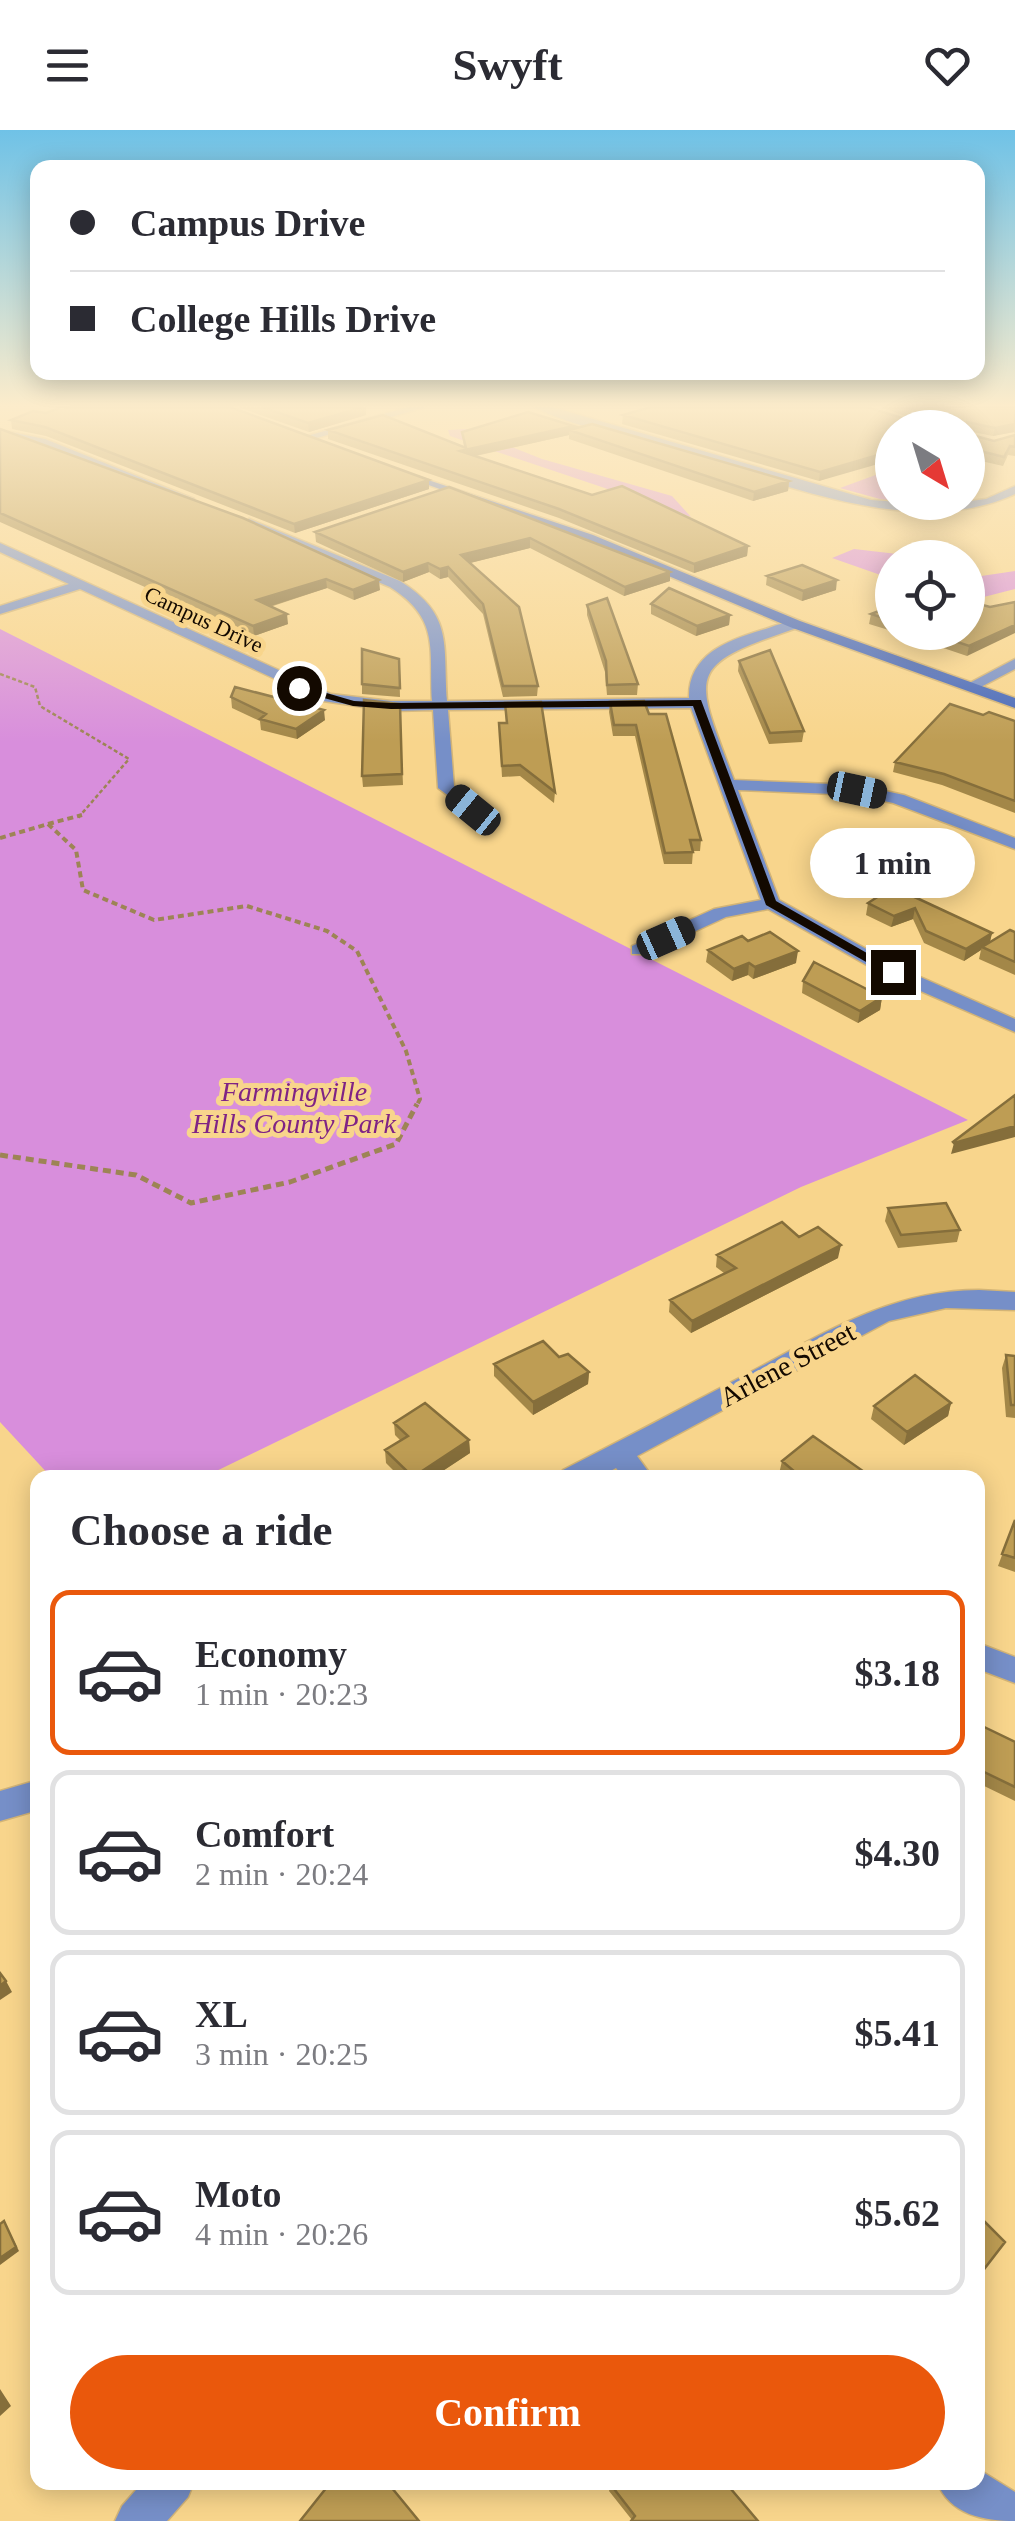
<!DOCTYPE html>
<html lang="en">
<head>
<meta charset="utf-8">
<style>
  :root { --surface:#fff; --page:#f2f2f3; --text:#2b2b33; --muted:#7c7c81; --line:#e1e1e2; --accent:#ea580c }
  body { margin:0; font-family:Georgia,serif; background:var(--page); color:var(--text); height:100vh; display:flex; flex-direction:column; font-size:38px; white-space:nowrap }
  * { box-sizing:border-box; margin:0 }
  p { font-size:32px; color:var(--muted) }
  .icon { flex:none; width:55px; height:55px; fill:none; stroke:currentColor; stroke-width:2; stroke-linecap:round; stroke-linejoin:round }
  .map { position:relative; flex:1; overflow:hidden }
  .sheet { position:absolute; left:30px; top:1340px; width:955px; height:1020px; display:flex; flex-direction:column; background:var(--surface); border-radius:20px; box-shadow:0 5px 25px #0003 }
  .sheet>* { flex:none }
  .guide { position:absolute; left:30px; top:30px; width:955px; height:220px; border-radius:20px; box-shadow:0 5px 25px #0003; display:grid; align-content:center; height:220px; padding:0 40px; background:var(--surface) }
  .needle { width:65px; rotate:142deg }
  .tools { position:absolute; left:875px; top:280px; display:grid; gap:20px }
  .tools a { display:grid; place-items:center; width:110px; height:110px; border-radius:50%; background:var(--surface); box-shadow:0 5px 25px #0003; font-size:50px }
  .end { position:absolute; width:45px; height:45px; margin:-22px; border:12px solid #130900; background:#fff; box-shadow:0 0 0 5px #fff }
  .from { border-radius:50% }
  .bubble { position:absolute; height:70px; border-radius:35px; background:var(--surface); box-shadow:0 5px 25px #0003; font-size:32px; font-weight:600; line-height:70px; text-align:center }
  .car { position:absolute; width:30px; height:60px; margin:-30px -15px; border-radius:12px; box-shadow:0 0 8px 2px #0007; background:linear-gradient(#222 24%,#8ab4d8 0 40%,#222 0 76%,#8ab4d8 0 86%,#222 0) }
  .guide b { display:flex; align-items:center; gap:35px; height:95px; font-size:38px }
  .guide b+b { border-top:2px solid var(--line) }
  .guide i { width:25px; height:25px; background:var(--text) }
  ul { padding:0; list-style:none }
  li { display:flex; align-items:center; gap:30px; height:165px; margin:0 20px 15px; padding:0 20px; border:5px solid var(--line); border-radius:20px }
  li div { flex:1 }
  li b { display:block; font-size:38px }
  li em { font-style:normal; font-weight:600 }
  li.active { border-color:var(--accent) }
  li>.icon { width:90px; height:90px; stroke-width:1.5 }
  h2 { padding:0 40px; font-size:45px; line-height:120px }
  .action { display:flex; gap:20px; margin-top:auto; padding:20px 40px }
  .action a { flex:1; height:115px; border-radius:60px; background:var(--accent); color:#fff; font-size:40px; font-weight:600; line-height:115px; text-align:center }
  header { display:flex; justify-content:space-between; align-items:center; height:130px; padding:0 40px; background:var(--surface); font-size:45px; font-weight:600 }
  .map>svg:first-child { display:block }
  .green { fill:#d88edc }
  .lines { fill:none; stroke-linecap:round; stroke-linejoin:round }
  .street-casing { stroke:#d3b476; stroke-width:3 }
  .secondary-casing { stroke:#d3b476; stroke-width:3 }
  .path-far2 { stroke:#9d8455; stroke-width:2.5; stroke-dasharray:4 2.5; stroke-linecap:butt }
  .path-far1 { stroke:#9d8455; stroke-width:4; stroke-dasharray:6 4; stroke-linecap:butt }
  .path { stroke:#9d8455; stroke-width:5; stroke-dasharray:8 5; stroke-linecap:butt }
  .street { fill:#768fc8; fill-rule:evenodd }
  .secondary { fill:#4668bb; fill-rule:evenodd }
  .wall { fill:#a38748 }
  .shaded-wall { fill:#856e3b }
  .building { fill:#be9d54; stroke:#856e3b; stroke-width:2.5 }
  .route { fill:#130900 }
  .labels { text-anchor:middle; stroke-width:10; stroke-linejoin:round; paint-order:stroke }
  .far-street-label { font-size:22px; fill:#130900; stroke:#f8d58c }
  .park-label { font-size:28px; font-style:italic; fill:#7f2385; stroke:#f8d58c }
  .street-label { font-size:28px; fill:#130900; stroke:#f8d58c }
</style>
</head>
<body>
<header><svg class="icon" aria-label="menu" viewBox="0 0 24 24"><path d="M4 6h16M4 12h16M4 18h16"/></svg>Swyft<svg class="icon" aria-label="heart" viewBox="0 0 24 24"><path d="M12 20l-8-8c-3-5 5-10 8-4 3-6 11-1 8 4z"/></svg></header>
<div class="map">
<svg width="1015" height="2391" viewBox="0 0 1015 2391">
  <rect width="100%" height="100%" fill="#f8d58c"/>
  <!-- green -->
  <path class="green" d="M466 299 542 329 672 366 691 387 450 306 448 300Z
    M892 339V372L948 373 898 374 840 358Z
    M854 419 906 425 911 427 892 428V449L832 428Z
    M1015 441V459L968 471V448Z
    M0 499 968 990 801 1057 204 1347H51L0 1292Z"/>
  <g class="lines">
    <defs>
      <path id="street" d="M408 277H426L306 311 300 308Z
        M534 277H552L871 370 940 375 986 369 1015 356V364C911 413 769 348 666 318 624 305 572 297 534 277Z
        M0 300 45 309 194 369 184 372 38 314 0 306Z
        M249 389 400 451C454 485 443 514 447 571L689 568C688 525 726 511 762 500 775 496 787 490 800 491V497C684 536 693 541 734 650L857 655 904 665 1015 708V719L893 673 857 665 738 660 779 770 900 838 1015 889V902L886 846 768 779 726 787 646 824H632V816L714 779 761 770 691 578 448 580 454 656 481 679 473 684 438 658 433 580 391 581 323 571 80 459 0 484V476L69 454 0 422V413L331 564 391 571H432C429 517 440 489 390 457L245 396Z
        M1015 529V539L975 560 962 557Z
        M979 1160 1015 1162V1180L946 1178 889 1191 637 1326 653 1348H624L616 1338 598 1348H560L563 1340C624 1309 684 1277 745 1245 821 1205 890 1160 979 1160Z
        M978 1513 1015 1527V1553L978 1539Z
        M38 1650V1680L0 1691V1661Z
        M978 2339 1015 2362V2391C984 2391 950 2385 937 2352H978Z
        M143 2352H194L188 2367 167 2391H115L122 2376Z"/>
      <path id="secondary" d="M395 339 593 405 800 491 1015 568V578L790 497 585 411 395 343Z"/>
    </defs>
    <!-- street casing -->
    <use href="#street" class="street-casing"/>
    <!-- secondary casing -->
    <use href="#secondary" class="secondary-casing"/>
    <!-- path-far2 -->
    <path class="path-far2" d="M0 544 35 557 40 576 129 629 78 688"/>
    <!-- path-far1 -->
    <path class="path-far1" d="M48 694 82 685
      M0 708 48 694 76 720 83 760 154 790 247 776 327 801 357 821 406 921 420 969 416 977"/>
    <!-- path -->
    <path class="path" d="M0 1025 136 1045 191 1073 290 1052 396 1014 417 974"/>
    <!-- street -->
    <use href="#street" class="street"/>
    <!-- secondary -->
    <use href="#secondary" class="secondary"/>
  </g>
  <!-- wall -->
  <path class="wall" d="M238 277H366V285L309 302Z
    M880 277H1015V304L1014 302 993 306 968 301V298L819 351 622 294 623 285 923 292Z
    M11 290 429 359 295 403 46 306 12 299Z
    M574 296V299L789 351 788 361 753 371 569 309V305L476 326 748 416 747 426 694 443 559 388 328 309V300L464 317 462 302Z
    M0 299 380 460 354 470 327 458 270 477 288 494 254 506 0 392Z
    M968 304 994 311 1015 305V326L1008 325 1003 336 968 328Z
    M449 357 670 442V451L624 466 530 418 470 433 538 556 537 566 503 567 483 484 448 447 440 449 429 442 403 452 316 412 315 402Z
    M767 446 836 460 802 471 766 455Z
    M651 474 730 485 729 495 696 506 651 484Z
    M587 475 638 554 637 565H607L605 542 587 485Z
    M892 476V501L869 494 871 484Z
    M990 477 967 526 896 502H968Z
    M362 519 399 529 400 567 362 564Z
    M739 531 804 601 802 612 769 614 738 541Z
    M231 567 325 590 297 609 261 600 260 591 232 578Z
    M644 571 701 710 700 721H693L692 734H664L635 606H613L609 582 610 572Z
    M505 573 555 662 554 673 520 646 502 647 499 593H506Z
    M400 574 403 655 363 657 362 646Z
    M983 585 1015 591V683L942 655 893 642 895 632Z
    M893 757 992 803 990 812 1015 802V845L979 829 981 820 964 831 924 813 913 789 891 797 866 785 868 773Z
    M748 811 796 833 753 849 748 845 732 851 706 832 708 820Z
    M803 851 882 867 880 880 858 893 802 863Z
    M888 1078 960 1100 957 1112 898 1118 885 1091Z
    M799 1107 838 1128 691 1203 669 1182 670 1170 724 1143 716 1137 717 1125Z
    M1006 1225 1015 1226V1288L1006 1287 1002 1238Z
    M559 1227 589 1242 588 1254 533 1285 494 1246V1234Z
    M951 1273 948 1286 904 1315 871 1289 874 1276Z
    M394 1293 469 1310 470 1323 432 1348H401L386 1333 385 1320 400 1310 395 1305Z
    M782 1331 870 1348H784L779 1344Z
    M1015 1390V1442L998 1436Z
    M978 1594 1015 1612V1671L978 1653Z
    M611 2355 758 2391 632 2390 609 2361Z"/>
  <!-- shaded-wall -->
  <path class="shaded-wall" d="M366 277V285L309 302 308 293Z
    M1015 294 1014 302 993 306 995 298Z
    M574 296 573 302 569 300V305L460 329V321Z
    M892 321V330L819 351 820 342Z
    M429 350V359L295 403 294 394Z
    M789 351 788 361 753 371 754 362Z
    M530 408V418L462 435 461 425Z
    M748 416 747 426 694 443V434Z
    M428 433 429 442 403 452V442Z
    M448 437V447L440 449V439Z
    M670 442V451L624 466 625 457Z
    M326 449 327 458 258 480 257 470Z
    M379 450 380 460 354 470 353 460Z
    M837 450 836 460 802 471 803 461Z
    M287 484 288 494 254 506 253 496Z
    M730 485 729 495 696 506 697 496Z
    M1015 495V503L967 526 969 516Z
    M324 580 325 590 297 609 296 599Z
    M915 778 913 789 891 797 894 786Z
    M992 803 989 815 982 817 981 820 964 831 966 819Z
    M798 821 796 833 753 849 755 837Z
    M749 833 748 845 732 851 734 839Z
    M882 867 880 880 858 893 860 881Z
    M1015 996V1007L951 1024 954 1013Z
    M841 1115 838 1128 691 1203 692 1191Z
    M589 1242 588 1254 533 1285V1272Z
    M951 1273 948 1286 904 1315 907 1302Z
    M469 1310 470 1323 432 1348H413Z
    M6 1851 12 1862 0 1870V1856Z
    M4 2091 19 2121 0 2135V2128Z
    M0 2259 11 2276 0 2286Z"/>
  <!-- building -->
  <path class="building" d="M61 277H230L429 350 294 394 45 297 11 290 33 281 46 283Z
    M262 277H364L308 293Z
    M651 277H867L918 293 942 290 906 277H1015V294L995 298 967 292V298H892V321L820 342 623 285Z
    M528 282 574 296 460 321 592 365 622 356 748 416 694 434 559 379 328 300 383 285 466 318 462 302Z
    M592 294 789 351 754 362 569 300Z
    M0 299 243 388 379 450 353 460 326 449 257 470 287 484 253 496 0 383Z
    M968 304 994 311 1015 305V317L1010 316 1004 327 968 318Z
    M449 357 670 442 625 457 530 408 461 425 519 477 538 556H503L483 474 448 437 440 439 428 433 403 442 315 402Z
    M802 435 837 450 803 461 767 446Z
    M669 458 730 485 697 496 651 474Z
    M607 468 638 554 607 555 606 531 587 475Z
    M968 471 990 477 1015 472V495L969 516 928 502H968Z
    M892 476V491L871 484Z
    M362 519 399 529 400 558 362 554Z
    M770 520 804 601 770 603 739 531Z
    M235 557 324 580 296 599 260 589 266 584 231 567Z
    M364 570 400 574 402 644 362 646Z
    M644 571 649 584H666L701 710H690L693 722 665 723 636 595H614L610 572Z
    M541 572 555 662 520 635 502 636 499 593H507L505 573Z
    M950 574 983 585 989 582 1015 591V671L944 644 895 632Z
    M893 757 992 803 966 819 926 801 915 778 894 786 868 773Z
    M1010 800 1015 802V832L982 817Z
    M770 802 798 821 755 837 749 833 734 839 708 820 742 806 748 811Z
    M814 832 882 867 860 881 803 851Z
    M1015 965V996L954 1013 953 1012Z
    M946 1073 960 1100 901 1105 888 1078Z
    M782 1092 799 1107 818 1097 841 1115 692 1191 670 1170 736 1138 717 1125Z
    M543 1211 559 1227 568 1224 589 1242 533 1272 494 1234Z
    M1006 1225 1015 1226V1275H1011Z
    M915 1245 951 1273 907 1302 874 1276Z
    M425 1273 469 1310 413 1347 385 1320 408 1306 394 1293Z
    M813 1306 870 1346 802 1348 782 1331Z
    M1015 1390V1428L1002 1424Z
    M978 1594 1015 1612V1657L978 1639Z
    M0 1843 6 1851 0 1856Z
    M978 2085 1005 2112 978 2147Z
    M4 2091 16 2117 0 2128V2094Z
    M331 2352H387L419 2391H300Z
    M613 2352H725L758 2391H631L635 2386 611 2355Z"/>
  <!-- sky -->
  <linearGradient id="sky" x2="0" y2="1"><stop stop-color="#6fc2e7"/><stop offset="0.45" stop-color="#fceccb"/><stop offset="1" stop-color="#fceccb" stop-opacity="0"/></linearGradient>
  <rect width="1015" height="612" fill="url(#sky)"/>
  <!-- route -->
  <path class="route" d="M299 555 354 571 391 573 701 570 776 771 900 842 889 845 766 775 693 576 391 579 353 576 295 560Z"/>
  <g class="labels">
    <!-- far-street labels -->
    <g class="far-street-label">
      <text transform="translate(204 489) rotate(25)" y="8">Campus Drive</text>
    </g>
    <!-- park labels -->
    <g class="park-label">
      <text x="294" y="971">Farmingville<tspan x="294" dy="32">Hills County Park</tspan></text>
    </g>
    <!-- street labels -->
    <g class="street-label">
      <text transform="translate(787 1234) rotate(-28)" y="10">Arlene Street</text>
    </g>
  </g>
</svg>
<div class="tools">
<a><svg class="needle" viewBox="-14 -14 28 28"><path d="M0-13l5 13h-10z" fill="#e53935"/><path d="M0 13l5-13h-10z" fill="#7c7c81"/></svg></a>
<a><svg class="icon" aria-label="locate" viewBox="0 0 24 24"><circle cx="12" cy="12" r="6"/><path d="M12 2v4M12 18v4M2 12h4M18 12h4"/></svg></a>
</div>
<i class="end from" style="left:299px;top:558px"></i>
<i class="end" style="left:893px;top:842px"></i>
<div class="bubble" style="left:810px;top:698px;width:165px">1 min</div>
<i class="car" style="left:857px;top:660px;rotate:102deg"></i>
<i class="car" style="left:473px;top:680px;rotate:309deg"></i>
<i class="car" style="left:666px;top:808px;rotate:66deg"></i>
<div class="guide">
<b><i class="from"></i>Campus Drive</b>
<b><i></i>College Hills Drive</b>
</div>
<section class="sheet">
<h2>Choose a ride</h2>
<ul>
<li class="active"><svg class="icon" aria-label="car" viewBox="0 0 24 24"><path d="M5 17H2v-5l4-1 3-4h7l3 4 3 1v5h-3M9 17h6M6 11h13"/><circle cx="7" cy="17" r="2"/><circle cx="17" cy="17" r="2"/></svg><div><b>Economy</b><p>1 min · 20:23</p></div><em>$3.18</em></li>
<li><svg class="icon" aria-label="car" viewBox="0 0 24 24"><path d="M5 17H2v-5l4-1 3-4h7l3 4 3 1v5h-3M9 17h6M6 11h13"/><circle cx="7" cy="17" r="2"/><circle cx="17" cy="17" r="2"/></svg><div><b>Comfort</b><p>2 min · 20:24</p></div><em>$4.30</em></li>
<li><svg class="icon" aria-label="car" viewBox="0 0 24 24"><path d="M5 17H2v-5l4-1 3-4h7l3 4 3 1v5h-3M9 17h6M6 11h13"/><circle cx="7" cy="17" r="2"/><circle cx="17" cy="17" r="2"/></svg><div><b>XL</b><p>3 min · 20:25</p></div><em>$5.41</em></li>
<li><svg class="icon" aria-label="car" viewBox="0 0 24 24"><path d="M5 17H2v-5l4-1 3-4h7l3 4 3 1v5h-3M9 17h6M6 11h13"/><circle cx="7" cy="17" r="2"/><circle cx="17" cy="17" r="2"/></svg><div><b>Moto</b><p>4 min · 20:26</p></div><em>$5.62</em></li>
</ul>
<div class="action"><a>Confirm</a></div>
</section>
</div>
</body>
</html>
